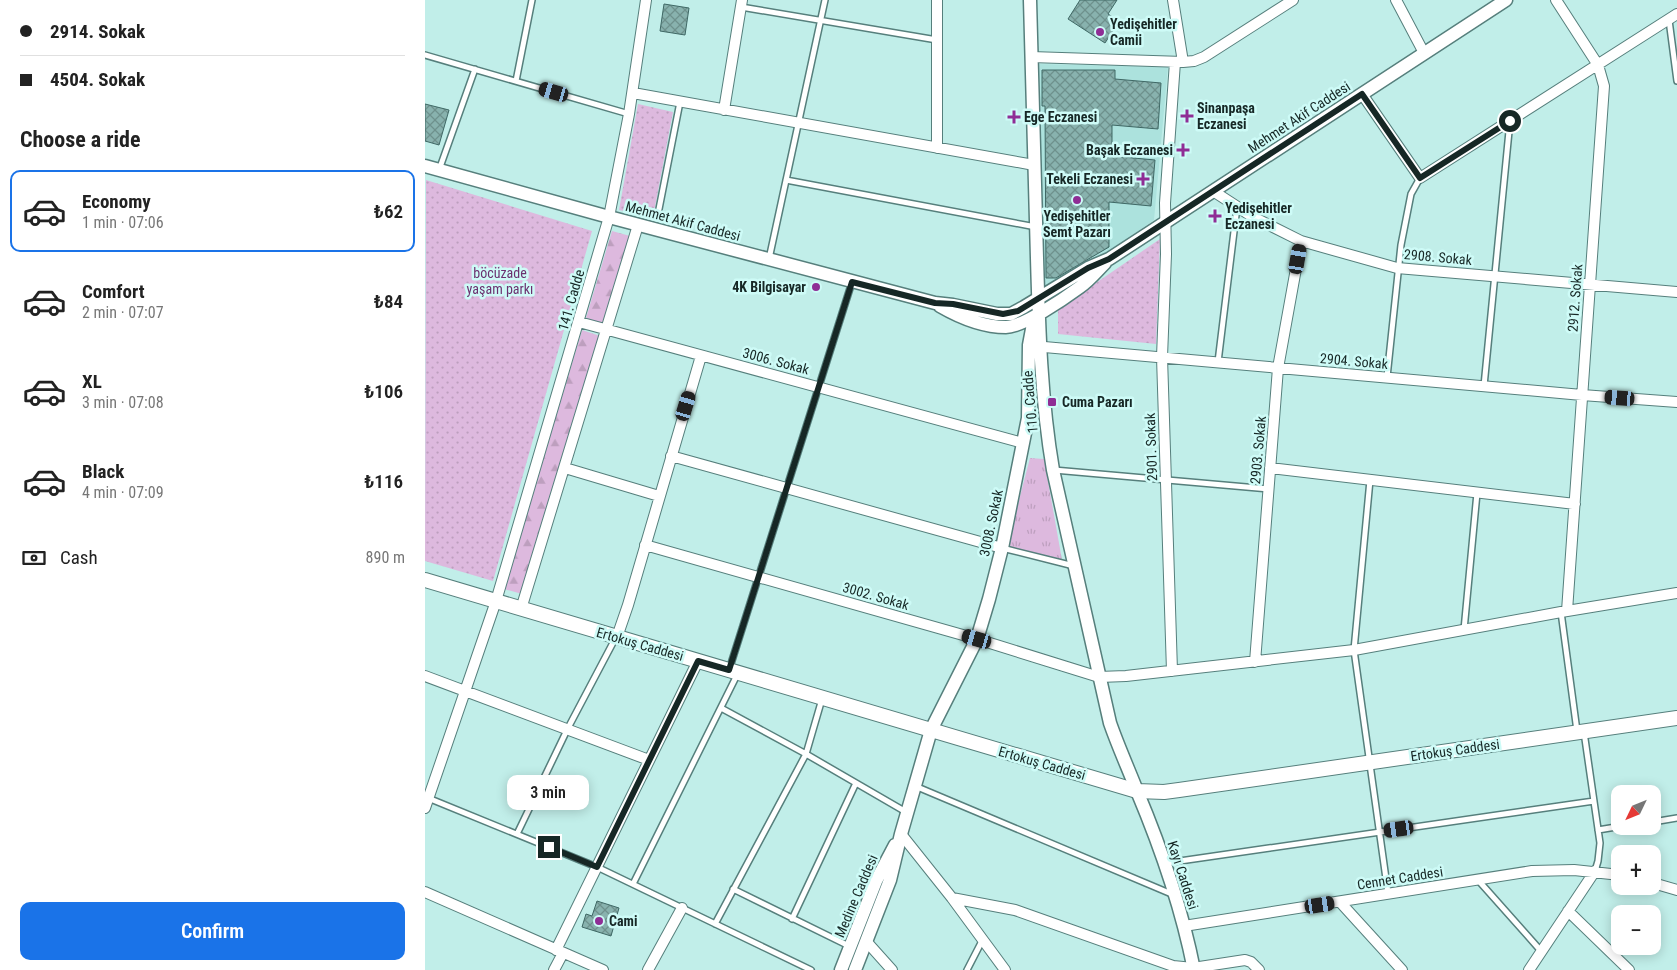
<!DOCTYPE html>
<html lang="en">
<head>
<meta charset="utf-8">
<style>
  :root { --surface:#fff; --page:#f6f6f6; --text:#222; --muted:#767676; --line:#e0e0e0; --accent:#1a73e8 }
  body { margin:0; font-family:"Roboto Condensed",sans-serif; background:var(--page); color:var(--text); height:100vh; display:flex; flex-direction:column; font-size:19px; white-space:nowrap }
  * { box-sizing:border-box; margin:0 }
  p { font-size:16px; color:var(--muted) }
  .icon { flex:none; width:28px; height:28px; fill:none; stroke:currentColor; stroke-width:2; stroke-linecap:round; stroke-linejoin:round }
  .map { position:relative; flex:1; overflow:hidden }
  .drawer { display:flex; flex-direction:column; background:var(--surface); width:425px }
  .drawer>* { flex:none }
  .banner { display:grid; align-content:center; height:110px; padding:0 20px; background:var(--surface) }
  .needle { width:32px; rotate:227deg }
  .controls { position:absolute; left:1186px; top:785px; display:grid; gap:10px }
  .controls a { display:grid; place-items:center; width:50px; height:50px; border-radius:10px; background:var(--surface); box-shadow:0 2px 12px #0003; font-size:25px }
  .end { position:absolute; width:22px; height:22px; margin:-11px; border:6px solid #162725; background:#fff; box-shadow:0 0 0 2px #fff }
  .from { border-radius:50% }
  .bubble { position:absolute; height:35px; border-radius:10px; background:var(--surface); box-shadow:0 2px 12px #0003; font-size:16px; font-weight:600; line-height:35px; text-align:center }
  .car { position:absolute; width:15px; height:30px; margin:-15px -8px; border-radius:6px; box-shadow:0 0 4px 1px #0007; background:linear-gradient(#222 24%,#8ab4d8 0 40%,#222 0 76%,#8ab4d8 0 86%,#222 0) }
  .banner b { display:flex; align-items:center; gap:18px; height:48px; font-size:19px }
  .banner b+b { border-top:1px solid var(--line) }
  .banner i { width:12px; height:12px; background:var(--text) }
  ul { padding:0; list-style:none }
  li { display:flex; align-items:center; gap:15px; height:82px; margin:0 10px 8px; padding:0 10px; border:2px solid transparent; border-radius:10px }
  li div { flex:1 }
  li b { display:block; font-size:19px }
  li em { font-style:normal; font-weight:600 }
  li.current { border-color:var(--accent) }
  li>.icon { width:45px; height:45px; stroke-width:1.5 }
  h2 { padding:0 20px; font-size:22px; line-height:60px }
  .pay { display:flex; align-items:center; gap:12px; height:55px; padding:0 20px; font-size:19px }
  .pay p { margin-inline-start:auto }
  .primary-button { display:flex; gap:10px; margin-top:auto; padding:10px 20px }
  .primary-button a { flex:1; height:58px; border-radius:10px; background:var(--accent); color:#fff; font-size:20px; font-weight:600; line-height:58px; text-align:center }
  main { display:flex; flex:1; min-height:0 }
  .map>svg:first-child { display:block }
  .built { fill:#ace2dd }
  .grass { fill:url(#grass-tufts) }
  .forest { fill:url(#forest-firs) }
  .park { fill:url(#park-dots) }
  .building { fill:url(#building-cross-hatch); stroke:#3f6865 }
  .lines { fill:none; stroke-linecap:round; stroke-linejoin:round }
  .service-casing { stroke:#567f7c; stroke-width:8 }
  .minor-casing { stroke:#567f7c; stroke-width:12 }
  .tertiary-casing { stroke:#567f7c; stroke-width:15 }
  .secondary-casing { stroke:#567f7c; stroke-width:16 }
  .service { stroke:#fff; stroke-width:5 }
  .minor { stroke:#fff; stroke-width:10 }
  .tertiary { stroke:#fff; stroke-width:12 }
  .secondary { stroke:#fff; stroke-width:14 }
  .route { stroke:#162725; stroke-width:6 }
  .poi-dot { fill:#8f2d95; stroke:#cefbf7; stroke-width:2 }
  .labels { text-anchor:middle; stroke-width:5; stroke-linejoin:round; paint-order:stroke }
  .poi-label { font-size:14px; font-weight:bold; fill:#162725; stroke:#cefbf7; text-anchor:start }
  .street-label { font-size:14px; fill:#162725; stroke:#cefbf7 }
  .park-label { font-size:14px; fill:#6b306f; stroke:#cefbf7 }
</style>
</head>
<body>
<main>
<section class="drawer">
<div class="banner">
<b><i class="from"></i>2914. Sokak</b>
<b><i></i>4504. Sokak</b>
</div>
<h2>Choose a ride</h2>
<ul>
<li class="current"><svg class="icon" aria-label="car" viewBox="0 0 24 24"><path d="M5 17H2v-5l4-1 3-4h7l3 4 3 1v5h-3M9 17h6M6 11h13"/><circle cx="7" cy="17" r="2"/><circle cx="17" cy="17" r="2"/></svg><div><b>Economy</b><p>1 min · 07:06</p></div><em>₺62</em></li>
<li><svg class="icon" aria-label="car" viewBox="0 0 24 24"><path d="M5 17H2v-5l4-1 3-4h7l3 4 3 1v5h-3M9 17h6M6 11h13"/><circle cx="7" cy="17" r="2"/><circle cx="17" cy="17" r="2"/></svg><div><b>Comfort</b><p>2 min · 07:07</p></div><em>₺84</em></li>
<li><svg class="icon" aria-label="car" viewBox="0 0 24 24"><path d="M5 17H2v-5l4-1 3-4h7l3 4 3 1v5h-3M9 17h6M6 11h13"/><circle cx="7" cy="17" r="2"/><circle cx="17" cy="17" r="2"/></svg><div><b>XL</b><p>3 min · 07:08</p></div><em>₺106</em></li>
<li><svg class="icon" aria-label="car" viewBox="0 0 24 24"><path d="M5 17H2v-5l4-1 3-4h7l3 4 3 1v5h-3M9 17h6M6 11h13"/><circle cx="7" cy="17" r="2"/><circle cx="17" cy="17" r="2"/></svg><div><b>Black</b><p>4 min · 07:09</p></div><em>₺116</em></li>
</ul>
<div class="pay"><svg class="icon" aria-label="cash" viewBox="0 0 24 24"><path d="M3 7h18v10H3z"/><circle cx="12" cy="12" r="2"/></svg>Cash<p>890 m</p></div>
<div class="primary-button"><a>Confirm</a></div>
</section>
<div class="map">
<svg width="1252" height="970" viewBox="0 0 1252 970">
  <defs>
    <pattern id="grass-tufts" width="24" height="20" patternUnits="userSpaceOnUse" patternTransform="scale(1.25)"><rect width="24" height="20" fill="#ddb9de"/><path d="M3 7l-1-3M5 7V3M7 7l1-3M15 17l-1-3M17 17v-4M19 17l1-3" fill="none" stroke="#bd9fbe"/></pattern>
    <pattern id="forest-firs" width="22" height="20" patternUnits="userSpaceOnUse" patternTransform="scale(1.25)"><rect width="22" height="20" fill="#ddb9de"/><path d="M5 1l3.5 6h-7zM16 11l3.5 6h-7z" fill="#bd9fbe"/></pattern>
    <pattern id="park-dots" width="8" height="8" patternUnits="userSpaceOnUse" patternTransform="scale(1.25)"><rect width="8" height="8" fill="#ddb9de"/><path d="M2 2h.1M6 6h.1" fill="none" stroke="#bd9fbe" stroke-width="1.8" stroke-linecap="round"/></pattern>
    <pattern id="building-cross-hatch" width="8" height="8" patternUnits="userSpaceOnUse" patternTransform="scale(1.25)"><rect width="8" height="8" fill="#88b2ae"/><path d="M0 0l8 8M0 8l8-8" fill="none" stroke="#6e918d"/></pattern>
  </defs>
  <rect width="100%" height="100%" fill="#c1eee9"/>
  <!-- built -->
  <path class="built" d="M613 64 743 67 729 220 679 255 618 287Z"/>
  <!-- grass -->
  <path class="grass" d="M605 458 619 459 637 560 582 546Z"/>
  <!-- forest -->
  <path class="forest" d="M187 231 205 236 178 324 161 318Z
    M157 330 175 336 97 594 79 589Z"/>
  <!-- park -->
  <path class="park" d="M213 104 248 112 228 217 194 210Z
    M1 180 167 231 68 581 0 561Z
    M735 239 731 344 633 334V309Z"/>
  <!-- building -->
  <path class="building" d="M655 0H692L683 14 694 21 680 43 643 19Z
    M239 4 264 8 260 35 235 31Z
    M617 70H690V79L736 83 733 129 687 125V156L730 160 726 206 684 202V247L631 278H621L620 106H617Z
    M0 104 24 110 14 145 0 141Z
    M172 901 194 908 186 936 157 927 161 914 167 916Z"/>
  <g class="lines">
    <defs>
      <path id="service" d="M316 7 512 40
        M1244 20 1252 81
        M0 55 204 114
        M91 81 107 0
        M14 170 50 69
        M361 180 611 227
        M234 209 255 102
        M344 259 400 0
        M793 362 812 207
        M962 377 976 245 986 194 995 178
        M1059 386 1085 121
        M629 470 844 489
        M945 480 929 650 963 893
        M577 548 649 566
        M1136 612 1152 731
        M1039 630 1052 493
        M304 670 427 282
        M296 708 381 754 481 812
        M1159 732 1175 843 1173 861 1170 871
        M490 786 749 895
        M3 798 172 867 386 970
        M1228 822 1252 818
        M1173 830 1197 826
        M92 834 143 728 191 637
        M741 863 1169 801
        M1053 880 1116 951
        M208 884 313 673
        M308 889 424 946
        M367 919 431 783
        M290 924 381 754 397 699
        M542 970 558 939"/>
      <path id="minor" d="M512 0V148
        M748 0 758 62
        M971 0 999 53
        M1131 0 1173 65 1179 86 1142 611
        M606 57 758 62 769 61 779 57 868 0
        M208 93 609 165
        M937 94 995 178 1252 14
        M299 110 317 0
        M788 191 828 217 876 241 972 268 1252 292
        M154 322 598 443
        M608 346 1157 395 1252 402
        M246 456 577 548
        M140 468 234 496
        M845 468 1150 504
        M220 545 552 639 674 677 701 676 929 650 1136 612 1252 593
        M96 609 213 225
        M192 637 203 605 276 356
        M830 662 853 368 876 241
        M747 671 737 357 741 254 740 203 750 62
        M0 676 224 760
        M0 808 71 601 184 217 204 114 221 0
        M476 834 527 898 580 970
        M1228 883 1252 890
        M0 892 178 970
        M527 898 590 910 748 966 768 968 820 960 826 962 834 970
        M915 902 977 970
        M1143 911 1204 970
        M759 926 1107 871 1149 870 1195 875
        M441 941 467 970
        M131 950 273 661
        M129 970 138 953
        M223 970 257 908
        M1104 970 1170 871"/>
      <path id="tertiary" d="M605 0C607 86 609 172 612 258 614 329 616 400 628 470L685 723C693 746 703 768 712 791 736 848 757 909 769 970
        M0 166 184 217 510 303 528 305 572 314H586L599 307 663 268 684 259 1081 0
        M515 306C534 317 558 327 581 327 598 327 640 298 655 287 665 280 672 271 680 263
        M416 970 451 881 470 845
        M430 970 465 880 476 834 506 730 552 639 564 599 577 548 603 418 604 345 607 329 612 317"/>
      <path id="secondary" d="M0 580 712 791 739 792 754 790 1252 718"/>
    </defs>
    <!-- service casing -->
    <use href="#service" class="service-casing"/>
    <!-- minor casing -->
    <use href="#minor" class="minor-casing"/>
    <!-- tertiary casing -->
    <use href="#tertiary" class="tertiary-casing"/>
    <!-- secondary casing -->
    <use href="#secondary" class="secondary-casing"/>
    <!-- service -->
    <use href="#service" class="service"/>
    <!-- minor -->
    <use href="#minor" class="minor"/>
    <!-- tertiary -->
    <use href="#tertiary" class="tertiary"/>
    <!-- secondary -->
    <use href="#secondary" class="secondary"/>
  </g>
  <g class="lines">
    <!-- route -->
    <path class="route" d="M124 847 172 867 273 661 304 670 427 282 510 303 528 304 578 314 593 311 663 268 684 259 937 94 995 178 1085 121"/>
  </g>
  <!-- markers -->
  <g class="poi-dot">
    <circle cx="675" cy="32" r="5"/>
    <path d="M759.5 108.5h5v5h5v5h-5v5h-5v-5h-5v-5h5z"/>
    <path d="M586.5 109.5h5v5h5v5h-5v5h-5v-5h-5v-5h5z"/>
    <path d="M755.5 142.5h5v5h5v5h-5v5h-5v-5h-5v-5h5z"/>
    <path d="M715.5 171.5h5v5h5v5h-5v5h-5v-5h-5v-5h5z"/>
    <circle cx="652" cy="200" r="5"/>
    <path d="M787.5 208.5h5v5h5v5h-5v5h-5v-5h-5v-5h5z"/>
    <circle cx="391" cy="287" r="5"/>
    <rect x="622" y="397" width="10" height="10" rx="2.5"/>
    <circle cx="174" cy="921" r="5"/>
  </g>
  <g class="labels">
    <!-- poi labels -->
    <g class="poi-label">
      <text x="685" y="29">Yedişehitler<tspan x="685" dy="16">Camii</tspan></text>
      <text x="772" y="113">Sinanpaşa<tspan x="772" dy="16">Eczanesi</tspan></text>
      <text x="599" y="122">Ege Eczanesi</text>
      <text x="748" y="155" text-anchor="end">Başak Eczanesi</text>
      <text x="708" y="184" text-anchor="end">Tekeli Eczanesi</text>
      <text x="800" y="213">Yedişehitler<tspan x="800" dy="16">Eczanesi</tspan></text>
      <text x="652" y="221" text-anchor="middle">Yedişehitler<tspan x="652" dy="16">Semt Pazarı</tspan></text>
      <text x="381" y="292" text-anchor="end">4K Bilgisayar</text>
      <text x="637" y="407">Cuma Pazarı</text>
      <text x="184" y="926">Cami</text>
    </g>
    <!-- street labels -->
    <g class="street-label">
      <text transform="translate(874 117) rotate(-33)" y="5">Mehmet Akif Caddesi</text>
      <text transform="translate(258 221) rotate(15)" y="5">Mehmet Akif Caddesi</text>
      <text transform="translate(1013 257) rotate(5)" y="5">2908. Sokak</text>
      <text transform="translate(1150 298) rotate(-86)" y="5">2912. Sokak</text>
      <text transform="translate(146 300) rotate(-74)" y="5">141. Cadde</text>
      <text transform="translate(351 361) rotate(15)" y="5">3006. Sokak</text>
      <text transform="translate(929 361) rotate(5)" y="5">2904. Sokak</text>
      <text transform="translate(605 402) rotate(-95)" y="5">110. Cadde</text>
      <text transform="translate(726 447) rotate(-92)" y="5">2901. Sokak</text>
      <text transform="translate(833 450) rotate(-85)" y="5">2903. Sokak</text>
      <text transform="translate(566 523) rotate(-78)" y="5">3008. Sokak</text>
      <text transform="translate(451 596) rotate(16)" y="5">3002. Sokak</text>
      <text transform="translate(215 644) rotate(16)" y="5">Ertokuş Caddesi</text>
      <text transform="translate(1030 750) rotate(-8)" y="5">Ertokuş Caddesi</text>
      <text transform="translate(617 763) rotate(16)" y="5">Ertokuş Caddesi</text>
      <text transform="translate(758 875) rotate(72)" y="5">Kayı Caddesi</text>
      <text transform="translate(975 878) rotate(-9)" y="5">Cennet Caddesi</text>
      <text transform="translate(431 896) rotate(-67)" y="5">Medine Caddesi</text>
    </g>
    <!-- park labels -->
    <g class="park-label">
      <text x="75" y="278">böcüzade<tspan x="75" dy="16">yaşam parkı</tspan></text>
    </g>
  </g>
</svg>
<div class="controls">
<a><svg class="needle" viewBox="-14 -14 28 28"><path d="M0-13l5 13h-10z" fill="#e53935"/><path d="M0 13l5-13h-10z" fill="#767676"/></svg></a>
<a>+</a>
<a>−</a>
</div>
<i class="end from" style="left:1085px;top:121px"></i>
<i class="end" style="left:124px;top:847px"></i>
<div class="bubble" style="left:82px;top:775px;width:82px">3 min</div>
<i class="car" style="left:129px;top:92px;rotate:286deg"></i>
<i class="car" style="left:873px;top:259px;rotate:10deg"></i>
<i class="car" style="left:1195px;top:398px;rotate:274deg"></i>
<i class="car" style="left:261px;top:406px;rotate:17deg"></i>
<i class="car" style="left:552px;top:639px;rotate:286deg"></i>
<i class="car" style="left:974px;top:829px;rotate:262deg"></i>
<i class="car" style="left:895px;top:905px;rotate:81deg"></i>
</div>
</main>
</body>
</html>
